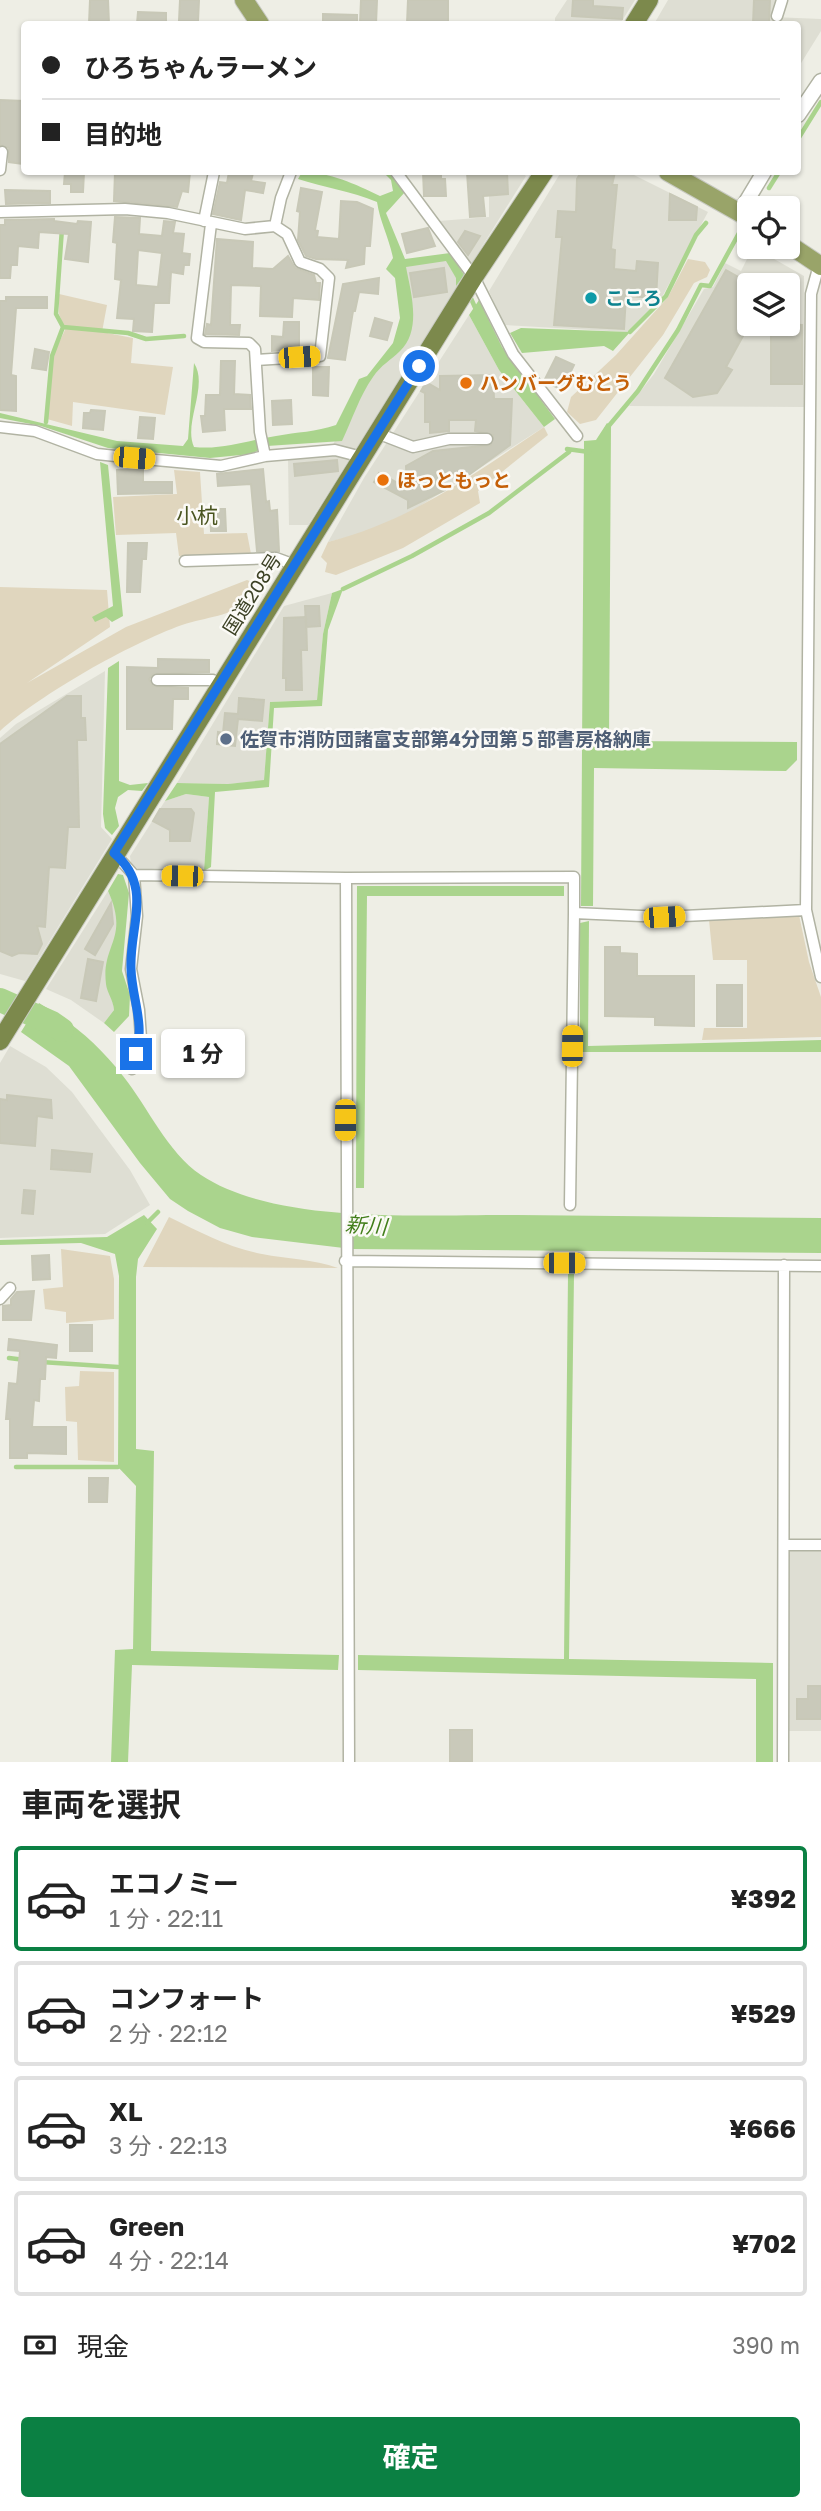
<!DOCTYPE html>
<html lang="ja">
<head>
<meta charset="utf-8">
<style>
  :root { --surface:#fff; --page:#f6f6f6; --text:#222; --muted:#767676; --line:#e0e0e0; --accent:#0b8043 }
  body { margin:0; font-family:"Golos Text","Noto Sans JP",sans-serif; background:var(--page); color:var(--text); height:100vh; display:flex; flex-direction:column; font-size:26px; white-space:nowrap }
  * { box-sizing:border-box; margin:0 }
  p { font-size:23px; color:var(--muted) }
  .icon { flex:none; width:38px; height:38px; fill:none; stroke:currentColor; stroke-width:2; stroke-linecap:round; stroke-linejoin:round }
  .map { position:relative; height:1762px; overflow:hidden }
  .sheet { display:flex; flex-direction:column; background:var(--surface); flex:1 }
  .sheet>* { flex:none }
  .hud { position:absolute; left:21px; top:21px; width:780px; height:154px; border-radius:7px; box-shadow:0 2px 5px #0004; display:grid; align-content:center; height:154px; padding:0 21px; background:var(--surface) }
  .tools { position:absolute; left:737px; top:196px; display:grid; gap:14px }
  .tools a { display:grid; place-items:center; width:63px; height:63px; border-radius:7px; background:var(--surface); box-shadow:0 2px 5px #0004; font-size:35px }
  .end { position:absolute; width:32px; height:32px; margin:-16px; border:9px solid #1a73e8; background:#fff; box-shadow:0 0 0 4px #fff }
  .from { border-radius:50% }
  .bubble { position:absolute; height:49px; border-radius:7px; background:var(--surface); box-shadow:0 2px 5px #0004; font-size:23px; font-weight:700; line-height:49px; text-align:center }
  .car { position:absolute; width:21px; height:42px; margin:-21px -10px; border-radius:9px; box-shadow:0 0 5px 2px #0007; background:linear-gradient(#f5c518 24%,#345 0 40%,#f5c518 0 76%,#345 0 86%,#f5c518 0) }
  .hud b { display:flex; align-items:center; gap:24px; height:66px; font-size:26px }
  .hud b+b { border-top:2px solid var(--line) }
  .hud i { width:18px; height:18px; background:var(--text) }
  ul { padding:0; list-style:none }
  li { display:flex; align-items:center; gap:21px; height:105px; margin:0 14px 10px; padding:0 7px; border:4px solid var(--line); border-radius:7px }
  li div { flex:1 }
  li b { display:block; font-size:26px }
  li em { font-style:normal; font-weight:700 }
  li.on { border-color:var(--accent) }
  li>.icon { width:63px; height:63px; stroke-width:1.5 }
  h2 { padding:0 21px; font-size:32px; line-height:84px }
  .pay { display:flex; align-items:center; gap:18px; height:77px; padding:0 21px; font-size:26px }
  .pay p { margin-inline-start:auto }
  .button { display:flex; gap:14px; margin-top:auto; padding:14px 21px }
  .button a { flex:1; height:80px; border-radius:7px; background:var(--accent); color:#fff; font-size:28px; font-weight:700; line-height:80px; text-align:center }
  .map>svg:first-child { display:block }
  .built { fill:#deded3; fill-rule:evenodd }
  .green { fill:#e0d6be }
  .water { fill:#aad48d }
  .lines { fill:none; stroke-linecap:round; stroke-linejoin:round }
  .stream { stroke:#aad48d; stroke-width:4.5 }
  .river { stroke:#aad48d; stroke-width:24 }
  .building { fill:#c9c9ba; stroke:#c8c8b7; stroke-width:2; fill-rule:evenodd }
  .minor-casing { stroke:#b1b3a3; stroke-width:13 }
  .tertiary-casing { stroke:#b1b3a3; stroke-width:17 }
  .primary-casing { stroke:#c8cac2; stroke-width:20 }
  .trunk-casing { stroke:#c8cac2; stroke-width:20 }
  .minor { stroke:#fff; stroke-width:10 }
  .tertiary { stroke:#fff; stroke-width:14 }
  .primary { stroke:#99a469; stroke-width:18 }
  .trunk { stroke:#7c894c; stroke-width:18 }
  .route { stroke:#1a73e8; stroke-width:9 }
  .culture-dot { fill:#0f9aa8; stroke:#fbfaf6; stroke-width:2.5 }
  .food-dot { fill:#e8710a; stroke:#fbfaf6; stroke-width:2.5 }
  .service-dot { fill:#5c6f8a; stroke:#fbfaf6; stroke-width:2.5 }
  .labels { text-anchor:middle; stroke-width:5; stroke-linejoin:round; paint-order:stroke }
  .culture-label { font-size:19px; font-weight:bold; fill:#0d838f; stroke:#fbfaf6; text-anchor:start }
  .food-label { font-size:19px; font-weight:bold; fill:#c56008; stroke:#fbfaf6; text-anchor:start }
  .street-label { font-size:19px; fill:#3c4124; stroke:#fbfaf6 }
  .service-label { font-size:19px; font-weight:bold; fill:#4e5e75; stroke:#fbfaf6; text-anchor:start }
  .neighbourhood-label { font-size:21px; fill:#49541f; stroke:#fbfaf6 }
  .water-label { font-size:21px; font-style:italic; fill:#437f1c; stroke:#fbfaf6 }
</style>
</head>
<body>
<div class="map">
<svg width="821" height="1762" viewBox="0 0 821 1762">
  <rect width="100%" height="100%" fill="#eeeee5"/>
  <!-- built -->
  <path class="built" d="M567 0H635L620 24H555V18Z
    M668 0H776L774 17 821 19V31L798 68V24H654Z
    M489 172H521L526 176 308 525H289L288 459 329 453 363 383 401 343 400 266 461 255 439 221 489 217Z
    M561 172H628L708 212 662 297 627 332 504 325 489 291Z
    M753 247 804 276V407L629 406 654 374 704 289 713 287 725 263 741 271ZM749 285H788V324H749Z
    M469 315 499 370 544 427 403 517 365 533 328 542 364 478Z
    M332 593 323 634 317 700 270 702 264 781 228 784 177 783 284 606Z
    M105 671 101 827 112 839 25 981 0 974V738L16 724Z
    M186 794 209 797 204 871 138 869 131 864 130 856 165 801Z
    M108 891 117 911V931L107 962 114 1010 104 1023 71 1000 46 989Z
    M10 1046 46 1067 72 1092 130 1170 150 1205 105 1234 0 1238V1063Z
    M788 1551H821V1731H786Z"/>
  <!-- green -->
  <path class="green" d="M688 259 705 262 710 270 707 277 694 283 663 335 596 420 580 424 567 412 571 397 616 355 668 297Z
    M59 294 107 305 102 332 133 338 131 363 173 367 165 415 73 402 72 426 47 419 53 355 65 330 59 314Z
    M544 427 548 435 478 491 480 503 403 548 336 575 325 572 327 563 321 557 328 542C411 521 474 474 544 427Z
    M174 470 200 472 204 534 247 533 251 554 179 556 176 533 116 535 113 497 177 494Z
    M247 580 254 583 250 590 252 601C230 616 207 617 182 625 129 644 41 694 0 731V587L107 590 110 627 27 683 126 627Z
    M799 915 809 962 821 997V1037L702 1040 704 1028H747V960H713L709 920Z
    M169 1217C198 1231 229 1248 262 1254 287 1259 313 1259 338 1268L143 1267Z
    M61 1249 110 1256 114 1279V1319L66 1323V1312L45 1309 43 1289 63 1287Z
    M80 1371 114 1372V1462L78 1460 77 1422 66 1421 65 1387 79 1386Z"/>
  <!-- water -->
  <path class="water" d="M302 172C330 172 355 184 380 196L393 191 391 180 383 172H390L405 192 386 213 405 259 450 253 464 275 456 286V278L446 261 406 267C411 293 422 330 400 351 391 360 381 365 373 377 360 395 352 420 342 441L267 446 251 454 210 458 108 448 41 426 0 418V413L117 441 183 446 188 439 194 363C209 386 183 423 194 447 224 450 248 440 276 436 297 432 316 432 336 425L359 379 367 376 393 343 400 318 395 278 386 269 393 258C389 238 380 222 377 202 351 191 325 188 298 179Z
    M479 300 502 347 555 419 544 427 499 370 469 315Z
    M521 328 630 332 613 351 604 346 522 353 510 333Z
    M607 423 611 426 609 741 797 742V760L786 771 594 768 593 906H581L584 441 596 440Z
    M100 462 108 465 123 616 112 622 106 617 95 622 92 617 113 606Z
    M343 589 328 630 322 706 274 708 269 787 215 792 211 867 204 871 209 797 186 794 165 801 177 783 228 784 264 780 270 702 317 700 323 634 332 593Z
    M119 661V781L130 785 148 783 142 791 128 790 118 797 115 808 119 826 112 835 105 828 103 814 108 668Z
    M118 874 123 875 129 893 122 971 130 995 129 1016 114 1032 104 1023 114 1010C113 999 107 993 106 984 101 944 130 939 108 891Z
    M357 886H564V896H367L364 1188H356Z
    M589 921 588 1046 821 1040V1052H580V923Z
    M39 1003C73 1023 99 1045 123 1076 148 1107 167 1152 201 1175 278 1226 427 1214 518 1215 619 1216 720 1217 821 1218V1253L352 1249 252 1237 220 1228 188 1211 170 1199 140 1163 69 1066 21 1032Z
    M144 1215 157 1229 138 1259 136 1277V1449L154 1451 151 1651 339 1655 338 1670 132 1665 128 1762H111L115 1650 133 1649 136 1486 118 1467 119 1276 115 1254 81 1243 0 1245V1240L107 1237Z
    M568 1274H574L569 1659 773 1663V1762H756V1679L358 1670V1655L564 1659Z"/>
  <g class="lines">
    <!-- stream -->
    <path class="stream" d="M798 139 821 102
      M769 188 779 172
      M469 294 477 312
      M63 327 128 333 146 339 184 336
      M630 332 666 296 696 235 706 223
      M46 422 52 356 63 327 56 314 62 228
      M607 428 638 391 678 330 701 285 710 286 739 233
      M567 449 589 452
      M343 589 412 556 489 513 569 452
      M147 1223 158 1212
      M9 1358 25 1360
      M41 1362 118 1367
      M16 1467H118"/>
    <!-- river -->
    <path class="river" d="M0 1000 52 1023 62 1030"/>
  </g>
  <!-- building -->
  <path class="building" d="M90 0H108L109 24H89Z
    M180 0H199L198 21H179Z
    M361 0H377L376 24H360Z
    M408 0H448V24H407Z
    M573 0H593V6L623 8 622 19 572 16Z
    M754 0H770L769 24H753Z
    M138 12 166 13V24H137Z
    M323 14 357 15V24H323Z
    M0 100 24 101V164L9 162V148L0 145Z
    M65 172H84L83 192H71V184H64Z
    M115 172H190L188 192 182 191 177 207 114 201Z
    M229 172 253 173 251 181 265 183 263 193 245 190 241 220 213 214 220 182 227 183Z
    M423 172H441V179H445L446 196H424Z
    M467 172H507L508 194 483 196 485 216 470 217Z
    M581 172H615L612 185H617L611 249 615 250 614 269 636 271 637 261 658 263 656 298 626 296 624 329 554 325 562 237H556L558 211 576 212 577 179Z
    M301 188 322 192 315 230 318 231 317 237 339 239 341 201 357 202 373 209 370 246H365L364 264 346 268 348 260 316 259 306 256 298 240 300 212 297 211Z
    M5 190 50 191V203L6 204Z
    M670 194 697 207 696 220H669Z
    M115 217 140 218 139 234 162 236 164 221 175 222 173 233 184 234 182 253 190 254 189 265H184L183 274 171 272 169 303H154L152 332 133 331 134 319 117 318 121 280 115 279 117 243 113 242ZM138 250 162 253 158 287 136 285Z
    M54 219V221L77 224 78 221 91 222 88 262 65 259 69 234 39 232 38 248 18 246 17 265H11L10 278H0V225H5V220Z
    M428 228 435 246 407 253 402 234Z
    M465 231 480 236 468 255 458 242Z
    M217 239 253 242 252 268 273 269 288 256 295 268 314 275 316 283H320L319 300 293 298 292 317 260 316 261 286 231 285 230 325H240L239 335 205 334 207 324 211 325Z
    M444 268 447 292 414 297 410 273Z
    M726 270 749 283V325L726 367 732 370 717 393 693 397 665 378Z
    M379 278 378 294 359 292 355 311H353L345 360 328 358 343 284Z
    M6 297H47V308H16L11 375 16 376V411L0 410V301H6Z
    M375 318 392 323 387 340 370 336Z
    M284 322H299V349L272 351V336L283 337Z
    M771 324 802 325V384H771Z
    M35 349 49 352 46 370 32 368Z
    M556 357 574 365 562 390 544 381Z
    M221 361H235L234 394 250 395 251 409H224L225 430 203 432 201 416H205L206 395H220Z
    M313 367H329L328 396 313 395Z
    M493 375 494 399H512L510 445 470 474 436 473 445 490 408 508V500L374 482 379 473 407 488 406 466 433 451 491 445 493 435 475 431 476 420H449V431L430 433V422H425V393L421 391 426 382 440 390V376Z
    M291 400 292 424 273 425 272 401Z
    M91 410 105 411 103 430 83 428 84 413H90Z
    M140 417 155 418 153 439 138 438Z
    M337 460 338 471 295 476 294 464Z
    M143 469V482H172V493L118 494 117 470Z
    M263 469 266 502 269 501 270 511 277 510 279 551H257L251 484 218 486 217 474Z
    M210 509H225L226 531H211Z
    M128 543H147L146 559H142L140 592H127Z
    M305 606H319L320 626 306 627Z
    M306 617 307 650H301L302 690H286V678H283L284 618Z
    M158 659 209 660V672L153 674 149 679 153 686 188 688V699H173L172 729H127V667L158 668Z
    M67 696H81V718H85L86 740H77L79 827H68L65 868 49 867 45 927 37 926 42 944 37 954 19 953 12 956 0 951V744Z
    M239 698 264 700 262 721 238 719 235 746 217 744 218 732 223 733 225 713 238 714Z
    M160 809H191L194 813 190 841H170V830L153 821Z
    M111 903 113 924 95 955 85 949Z
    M605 947H620V953L637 954V976H694V1026L655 1025V1017L605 1016Z
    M88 959 103 962 96 1001 81 998Z
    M717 985H742V1026H717Z
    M7 1095 51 1100 52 1118 37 1116 35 1146 0 1143V1099L7 1100Z
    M52 1150 92 1154 90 1172 51 1169Z
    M24 1190 35 1191 33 1214 22 1213Z
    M49 1255 50 1279 33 1280 32 1256Z
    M34 1291 31 1320H3V1306L11 1305V1299L17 1292Z
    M70 1325H92V1351H70Z
    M9 1339 57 1345 56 1358 46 1357 45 1379H40L39 1401 34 1400 32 1427H66V1454L27 1453V1458H10V1419H6L9 1383 17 1384 20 1351 8 1350Z
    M89 1478H108L107 1502H89Z
    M808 1686H821V1719H797V1699H808Z
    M450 1730H472V1762H450Z"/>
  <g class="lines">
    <defs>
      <path id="minor" d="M777 16 782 0
        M0 170 2 152
        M396 172 474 277 513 354 577 436
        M0 212 125 209 168 213 245 229 275 226 281 198 291 172
        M204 221 214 172
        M211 224 197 338 204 342 249 343 255 349 260 432 265 456
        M819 265 811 294 806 910 821 977
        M256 360 320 356 329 278 320 269 300 262 287 234 275 226
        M0 427 35 431 97 454 134 458 221 466 265 456 335 450 362 457
        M377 433 413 447 449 439H487
        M185 561 276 558 295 565
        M157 680H213L220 684
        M114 853 134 875 346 878 349 1762
        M346 878 574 877V913L664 917 806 910
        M132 1069 141 1038 139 1010 131 969 137 916 134 875
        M570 1205 574 913
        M345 1261 821 1266
        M0 1299 10 1288
        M784 1545H821
        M783 1762 784 1265"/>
      <path id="tertiary" d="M798 115 821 81
        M740 212 764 172"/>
      <path id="primary" d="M244 0 260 24
        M668 172 749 218
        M788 244 821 266"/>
      <path id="trunk" d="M634 24 649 0
        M0 1041 474 277 544 172"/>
    </defs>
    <!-- minor casing -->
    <use href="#minor" class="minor-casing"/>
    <!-- tertiary casing -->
    <use href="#tertiary" class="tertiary-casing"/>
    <!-- primary casing -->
    <use href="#primary" class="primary-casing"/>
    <!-- trunk casing -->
    <use href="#trunk" class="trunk-casing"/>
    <!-- minor -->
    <use href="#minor" class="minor"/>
    <!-- tertiary -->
    <use href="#tertiary" class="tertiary"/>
    <!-- primary -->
    <use href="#primary" class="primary"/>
    <!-- trunk -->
    <use href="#trunk" class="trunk"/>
  </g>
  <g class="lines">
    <!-- route -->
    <path class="route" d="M136 1054C145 1023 132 999 131 969 129 926 154 887 114 853L419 366"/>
  </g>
  <!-- markers -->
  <circle class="culture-dot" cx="591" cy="298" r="7"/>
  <g class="food-dot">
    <circle cx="466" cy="383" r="7"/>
    <circle cx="383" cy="480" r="7"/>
  </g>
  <circle class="service-dot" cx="226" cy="739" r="7"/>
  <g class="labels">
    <!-- culture labels -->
    <g class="culture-label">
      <text x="605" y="305">こころ</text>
    </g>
    <!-- food labels -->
    <g class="food-label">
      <text x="480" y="390">ハンバーグむとう</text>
      <text x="397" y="487">ほっともっと</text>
    </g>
    <!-- street labels -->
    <g class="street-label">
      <text transform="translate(252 594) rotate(-58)" y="7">国道208号</text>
    </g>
    <!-- service labels -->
    <g class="service-label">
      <text x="240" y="746">佐賀市消防団諸富支部第4分団第５部書房格納庫</text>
    </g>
    <!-- neighbourhood labels -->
    <g class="neighbourhood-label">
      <text x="197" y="523">小杭</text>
    </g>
    <!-- water labels -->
    <g class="water-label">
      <text transform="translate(366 1226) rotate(4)" y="7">新川</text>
    </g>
  </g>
</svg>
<div class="tools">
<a><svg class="icon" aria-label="locate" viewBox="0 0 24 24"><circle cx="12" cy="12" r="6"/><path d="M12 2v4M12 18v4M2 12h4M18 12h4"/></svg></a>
<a><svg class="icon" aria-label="layers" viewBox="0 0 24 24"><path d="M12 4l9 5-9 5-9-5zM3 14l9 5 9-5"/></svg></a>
</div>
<i class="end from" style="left:419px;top:366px"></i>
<i class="end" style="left:136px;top:1054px"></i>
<div class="bubble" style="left:161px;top:1029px;width:84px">1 分</div>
<i class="car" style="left:299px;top:357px;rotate:86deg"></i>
<i class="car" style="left:134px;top:458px;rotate:95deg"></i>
<i class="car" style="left:182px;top:876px;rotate:271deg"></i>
<i class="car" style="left:664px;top:917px;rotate:87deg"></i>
<i class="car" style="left:572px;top:1046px;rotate:1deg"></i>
<i class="car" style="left:345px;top:1120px;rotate:180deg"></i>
<i class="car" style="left:564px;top:1263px;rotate:90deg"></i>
<div class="hud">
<b><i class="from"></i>ひろちゃんラーメン</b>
<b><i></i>目的地</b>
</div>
</div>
<section class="sheet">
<h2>車両を選択</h2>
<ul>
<li class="on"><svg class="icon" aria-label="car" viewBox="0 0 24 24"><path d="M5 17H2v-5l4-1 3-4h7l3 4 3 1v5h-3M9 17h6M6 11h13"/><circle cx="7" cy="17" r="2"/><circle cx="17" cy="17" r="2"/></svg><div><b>エコノミー</b><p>1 分 · 22:11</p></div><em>¥392</em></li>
<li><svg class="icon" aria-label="car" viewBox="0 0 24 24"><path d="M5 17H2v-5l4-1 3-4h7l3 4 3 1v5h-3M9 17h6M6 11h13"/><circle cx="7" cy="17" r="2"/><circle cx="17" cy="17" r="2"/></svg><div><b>コンフォート</b><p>2 分 · 22:12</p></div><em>¥529</em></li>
<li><svg class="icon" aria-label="car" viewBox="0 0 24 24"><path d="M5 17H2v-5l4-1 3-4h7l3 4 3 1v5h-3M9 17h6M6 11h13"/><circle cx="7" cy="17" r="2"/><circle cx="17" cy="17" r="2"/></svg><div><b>XL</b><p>3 分 · 22:13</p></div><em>¥666</em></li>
<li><svg class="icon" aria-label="car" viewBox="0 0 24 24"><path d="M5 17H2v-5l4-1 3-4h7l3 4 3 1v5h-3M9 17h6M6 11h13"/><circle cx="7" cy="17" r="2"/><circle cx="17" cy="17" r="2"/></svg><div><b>Green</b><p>4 分 · 22:14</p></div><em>¥702</em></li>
</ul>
<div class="pay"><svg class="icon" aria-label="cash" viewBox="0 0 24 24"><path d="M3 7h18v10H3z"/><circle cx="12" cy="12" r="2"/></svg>現金<p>390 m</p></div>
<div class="button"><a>確定</a></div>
</section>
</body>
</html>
